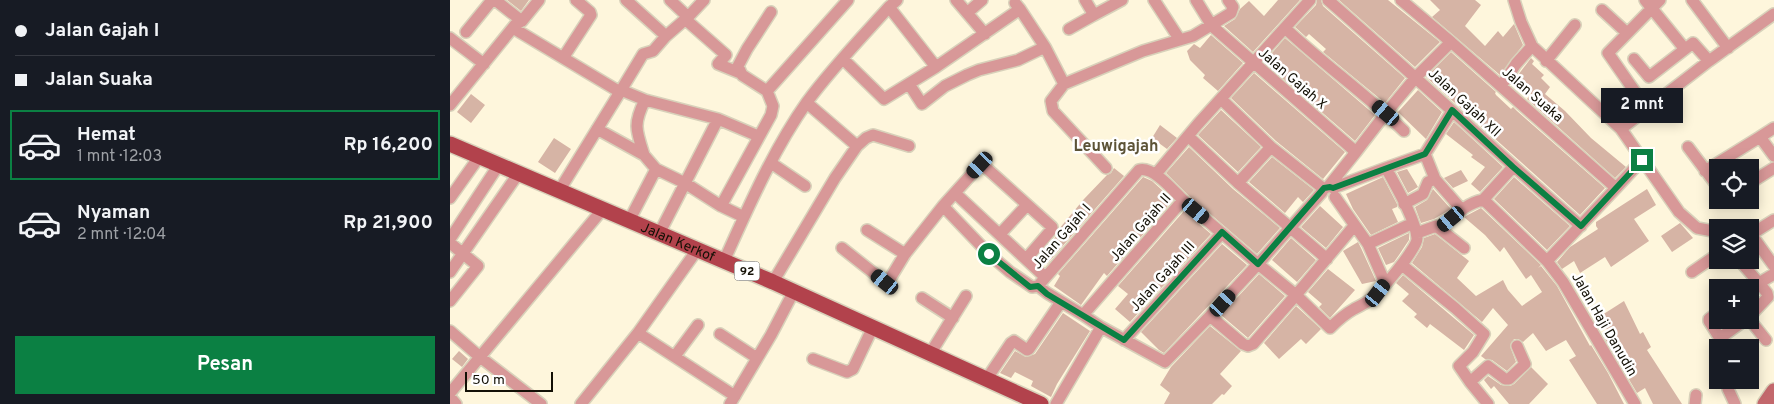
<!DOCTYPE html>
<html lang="id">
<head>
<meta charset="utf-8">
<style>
  :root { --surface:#171b24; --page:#20242c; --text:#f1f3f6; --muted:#9ea1a6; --line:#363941; --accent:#0b8043 }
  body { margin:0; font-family:Overpass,sans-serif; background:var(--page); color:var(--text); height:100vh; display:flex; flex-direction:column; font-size:19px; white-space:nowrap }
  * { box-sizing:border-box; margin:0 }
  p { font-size:16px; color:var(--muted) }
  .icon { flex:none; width:28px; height:28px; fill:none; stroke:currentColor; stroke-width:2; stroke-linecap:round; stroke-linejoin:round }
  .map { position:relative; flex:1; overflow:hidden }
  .sheet { display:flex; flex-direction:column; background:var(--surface); width:450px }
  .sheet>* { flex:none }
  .guide { display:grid; align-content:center; height:110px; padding:0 15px; background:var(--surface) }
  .tools { position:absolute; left:1259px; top:159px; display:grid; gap:10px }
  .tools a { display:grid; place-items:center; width:50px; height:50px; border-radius:0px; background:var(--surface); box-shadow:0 2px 12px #0003; font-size:25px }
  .scale { position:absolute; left:15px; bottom:12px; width:88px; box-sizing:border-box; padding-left:5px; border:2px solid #131005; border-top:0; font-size:14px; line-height:18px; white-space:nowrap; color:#131005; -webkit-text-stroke:4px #fff; paint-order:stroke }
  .end { position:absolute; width:22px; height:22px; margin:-11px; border:6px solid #0b8043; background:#fff; box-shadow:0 0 0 2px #fff }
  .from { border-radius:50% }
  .bubble { position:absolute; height:35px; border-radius:0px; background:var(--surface); box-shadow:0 2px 12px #0003; font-size:16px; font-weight:700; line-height:35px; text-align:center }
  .car { position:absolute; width:15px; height:30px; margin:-15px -8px; border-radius:6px; box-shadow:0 0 4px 1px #0007; background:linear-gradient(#222 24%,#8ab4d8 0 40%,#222 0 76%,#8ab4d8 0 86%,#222 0) }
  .guide b { display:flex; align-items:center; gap:18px; height:48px; font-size:19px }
  .guide b+b { border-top:1px solid var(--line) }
  .guide i { width:12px; height:12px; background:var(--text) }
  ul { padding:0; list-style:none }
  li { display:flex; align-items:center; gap:15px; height:70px; margin:0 10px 8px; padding:0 5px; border:2px solid transparent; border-radius:0px }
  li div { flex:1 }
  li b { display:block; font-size:19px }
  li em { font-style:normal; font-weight:700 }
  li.on { border-color:var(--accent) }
  li>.icon { width:45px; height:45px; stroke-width:1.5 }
  .action { display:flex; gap:10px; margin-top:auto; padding:10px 15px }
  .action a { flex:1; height:58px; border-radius:0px; background:var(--accent); color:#fff; font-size:20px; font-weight:700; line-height:58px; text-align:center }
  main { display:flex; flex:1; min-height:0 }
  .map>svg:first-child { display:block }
  .building { fill:#d6b4a5 }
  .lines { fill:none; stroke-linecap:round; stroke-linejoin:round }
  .minor-casing { stroke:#d8d1ba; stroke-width:14 }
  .secondary-casing { stroke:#d8d1ba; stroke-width:18 }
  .primary-casing { stroke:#d8d1ba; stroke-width:18 }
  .minor { stroke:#d89898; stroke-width:11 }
  .secondary { stroke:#c3686c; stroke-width:15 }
  .primary { stroke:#b2424c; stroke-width:15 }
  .route { stroke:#0b8043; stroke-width:6 }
  .labels { text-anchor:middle; stroke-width:5; stroke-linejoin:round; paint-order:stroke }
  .shield { fill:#fff; stroke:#5a5850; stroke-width:1 }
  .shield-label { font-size:12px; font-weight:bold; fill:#131005 }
  .street-label { font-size:14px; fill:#131005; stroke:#fff }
  .quarter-label { font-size:16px; font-weight:bold; fill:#5c5337; stroke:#fff }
</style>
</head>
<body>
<main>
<section class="sheet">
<div class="guide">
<b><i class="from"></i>Jalan Gajah I</b>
<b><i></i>Jalan Suaka</b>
</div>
<ul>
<li class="on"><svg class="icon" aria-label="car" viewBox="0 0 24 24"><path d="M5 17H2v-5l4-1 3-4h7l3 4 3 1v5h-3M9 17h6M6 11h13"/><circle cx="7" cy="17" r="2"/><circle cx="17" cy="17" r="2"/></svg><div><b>Hemat</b><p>1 mnt · 12:03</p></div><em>Rp 16,200</em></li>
<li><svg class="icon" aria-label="car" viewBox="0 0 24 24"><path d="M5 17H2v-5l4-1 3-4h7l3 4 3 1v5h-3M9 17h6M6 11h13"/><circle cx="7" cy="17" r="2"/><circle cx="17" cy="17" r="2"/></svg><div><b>Nyaman</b><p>2 mnt · 12:04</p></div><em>Rp 21,900</em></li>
</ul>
<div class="action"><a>Pesan</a></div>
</section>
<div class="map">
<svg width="1324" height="404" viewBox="0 0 1324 404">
  <rect width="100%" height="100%" fill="#fef6dc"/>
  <!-- building -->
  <path class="building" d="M57 0H79L71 11Z
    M828 0H850L803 52 774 26 785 19 790 9 799 1 814 16Z
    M867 0H871L873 6 955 78 935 103 873 52 876 49 859 34 856 37 845 27 866 5Z
    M889 0H938L990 42 965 67Z
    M980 0H1025L1031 5 1015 26 1035 46 1048 31 1053 37 1064 24 1073 45 1050 75 982 17 990 10Z
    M761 35 793 63 768 91 753 78 755 75 740 60 737 51 744 44 750 48Z
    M835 38 925 115 905 141 814 62Z
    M1001 52 1046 92 1045 93 1046 95 1061 109 1063 107 1067 111 1155 188 1130 215 976 77Z
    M1081 58 1084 61 1082 64 1094 75 1091 78 1100 87 1095 94 1115 111 1141 138 1176 167 1165 178 1077 99 1081 94 1065 79Z
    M804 73 895 152 873 179 826 141 781 98Z
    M968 90 992 112 976 139 948 112Z
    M21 94 35 105 21 123 7 112Z
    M771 110 811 147 788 172 748 135Z
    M1004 122 1053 167 1030 192 1021 184 1035 167 1021 157 1023 155 996 134Z
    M710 125 727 138 717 149 702 138Z
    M104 138 121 149 105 173 88 162Z
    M739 147 783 189 830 228 807 254 738 195 716 173Z
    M822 157 864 190 853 202 848 197 835 213 799 182Z
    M664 168 674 176 597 264 595 263 594 265 587 258 608 234 609 229 634 199 657 175 661 173Z
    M957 169 968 187 958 193 947 172Z
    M1011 170 1018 181 1003 188 994 178Z
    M693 177 702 181 723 200 657 276 654 273 631 305 604 286 610 276 608 274Z
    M933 177 947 204V207L942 209 948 222 921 235 903 209 896 194Z
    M1064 177 1120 226 1097 250 1044 199Z
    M983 189 1001 209 984 219 971 223 965 207 977 200Z
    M1197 189 1206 205 1184 219 1199 241 1161 267 1155 257 1130 273 1124 261 1112 269 1107 262 1120 247 1148 229 1146 226V222Z
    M870 206 893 227 876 248 851 227Z
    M1031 208 1091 265 1088 268 1091 266 1107 286 1140 346 1141 345 1158 373 1174 404H1147L1119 360 1126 356 1116 340 1096 351 1083 333 1073 342 1068 339H1064L1060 346 1066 362 1057 371 1042 360 1035 359 1031 356 1058 325 1043 308 1032 322 962 263 972 247 974 238 985 234 1019 261 1007 278 1026 296 1053 280 1058 290 1072 306 1092 292 1081 275 1076 279 1054 247 1050 252 1035 235 1014 217Z
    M734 211 761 234 680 322 665 309 678 294 668 286Z
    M1230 223 1243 238 1222 252 1211 236Z
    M959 233V240L949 255 944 262 936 265 928 248Z
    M841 238 866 260 847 282 822 260Z
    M908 242 911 248 926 281 912 284 893 251Z
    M772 244 797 265 714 353 709 350 691 332Z
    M878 269 905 290 880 318 869 307 872 304 858 292Z
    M809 274 835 296 798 338 771 315Z
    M953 275 1024 335 1014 350 980 324 977 328 964 317 967 314 952 301 959 294 946 283Z
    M1174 301 1190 334 1193 332 1201 347 1197 350 1232 404H1203L1195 388 1187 393 1154 337 1159 333 1149 317Z
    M846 306 871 329 856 344 851 339 829 359 814 343Z
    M613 313 640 331 607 384 601 397 581 386 583 381 565 372 561 378 550 373 565 351 576 357 585 354Z
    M760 326 791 351 770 374 782 386 774 395 772 394 762 404H714L720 393 710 385 721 367Z
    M9 351 18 359 12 367 2 359Z
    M1081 367 1098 384 1079 404H1059L1044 386 1041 389 1034 380 1038 376 1051 385 1060 386 1064 384Z"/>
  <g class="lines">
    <defs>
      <path id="minor" d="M45 0 72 21
        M176 0 216 36
        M220 0 238 17
        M506 0 535 34
        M635 0 644 15 672 0
        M704 0 730 40
        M746 0 762 26 906 152 878 187
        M878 0C963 74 1046 152 1131 226
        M951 0 1001 42 1166 188 1192 160
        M1064 0 1071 22 1082 46 1171 129 1229 212 1247 228 1263 231 1268 236
        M1195 0 1234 48
        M1242 0 1278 48
        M439 7 486 67
        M570 9 595 47
        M1152 10 1177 33
        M517 13 532 0
        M235 19 276 55 268 64 290 73
        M63 28 170 92 193 54 203 51 216 36 238 17 254 0
        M835 28C873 64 916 94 954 131
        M619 29 644 15
        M16 32 42 0
        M0 38 34 64
        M113 58 141 15 140 12 126 0
        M393 59 434 99 486 67 570 9 565 3
        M1184 59 1199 77 1243 43 1259 61
        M1096 61 1125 25
        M459 84 472 104 495 86 517 75 529 70 568 60 595 47 614 84 693 51 743 36 781 13 783 7 778 0
        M614 84 601 101 603 111 656 168
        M1051 86 1066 64 1082 46
        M171 90 195 100 268 119 308 136
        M317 91 292 75 288 66 297 49 321 12
        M771 99 821 147 874 189
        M357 103 407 146
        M0 105 65 25 72 21 89 0
        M1197 109 1158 53 1210 0
        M1324 128 1310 137 1324 156
        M147 129 194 155 206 169 235 183 271 206
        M1171 129 1259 61 1324 14
        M738 136 788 183 877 259
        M1238 147 1268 187
        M906 152 936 113 966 77 1001 42
        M975 154 985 179 1012 210
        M194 155C186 130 183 124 195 100
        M321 163 355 186
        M936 168 975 154 1002 111
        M1255 171 1310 137
        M706 174 748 124 860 0
        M788 183 821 147
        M1300 183 1324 168
        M109 191 170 92
        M505 193 595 277
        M885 197 918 244 935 283
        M0 198 29 157
        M1033 200 1063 167
        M954 204 973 194 978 182 985 179
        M493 206 539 254 560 272 582 287 588 286 689 170C703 166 723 190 733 200
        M294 217 271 206 321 115 323 106 317 91 398 0
        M179 221 206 169
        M990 228C1002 218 1016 203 1033 200L1037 203 1097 261 1113 282 1185 404
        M417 230 455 254
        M967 233 986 226 1014 248
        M209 234 268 119
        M550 234 577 205
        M1301 234 1324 266
        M1300 235 1324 220
        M0 239 48 166
        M0 243 28 266 0 301
        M918 244 963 223
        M392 248 435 282H438L455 254 493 206 530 165H533L602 227V229L576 259
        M1289 260 1309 283 1324 274
        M274 261C298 208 323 150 357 102 381 69 411 38 439 7L447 0
        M1097 261 1166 188
        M952 265 1005 308 1034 334 1023 352 1009 366 1020 382 1038 366 1055 379H1059L1075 364 1067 346
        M0 272 68 174
        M1242 272 1268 254
        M323 282 385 178 407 146 416 138 423 135 459 146
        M588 286 597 293 633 315
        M472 298 503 318
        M1267 313 1259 319V321L1276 348
        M760 316 793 344 798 346 803 344 846 295 880 328C887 321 895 314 904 309 910 306 916 303 921 299 930 292 968 248 967 238 966 220 945 185 936 168L883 188
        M1300 316 1318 297 1317 293 1309 283
        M1300 320 1316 340
        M651 327 715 362 760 316 808 264 846 295 904 226
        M0 331 30 357 91 404
        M188 333 285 396
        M270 334 307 358
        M1270 338 1295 320
        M674 340 772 233
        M480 354 516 296
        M225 356 248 325
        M363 359 397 372 403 369 423 327
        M536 380 561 343 564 341 577 350 579 349 611 302
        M1279 380 1278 389 1285 404
        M1020 382 1038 404
        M0 393 152 210
        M0 397 6 404
        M131 404 188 333 247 250
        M280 404 321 335 344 291
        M606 404 651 327 633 315 733 200 808 264 872 192
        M1245 404 1246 395"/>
      <path id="secondary" d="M1315 404 1324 391"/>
      <g id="primary">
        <path id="s1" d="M0 144 323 282 591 404"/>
      </g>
    </defs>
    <!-- minor casing -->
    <use href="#minor" class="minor-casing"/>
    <!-- secondary casing -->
    <use href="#secondary" class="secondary-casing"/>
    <!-- primary casing -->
    <use href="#primary" class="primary-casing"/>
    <!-- minor -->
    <use href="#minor" class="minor"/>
    <!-- secondary -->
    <use href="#secondary" class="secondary"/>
    <!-- primary -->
    <use href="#primary" class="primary"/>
  </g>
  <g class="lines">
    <!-- route -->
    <path class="route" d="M539 254 580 287 588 286 597 294 674 340 772 232 808 264 874 188 880 187 883 188 975 154 1002 110 1063 167 1131 226 1192 160"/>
  </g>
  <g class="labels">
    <!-- shield labels -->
    <rect class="shield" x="284.5" y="261.5" width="25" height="19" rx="4"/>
    <g class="shield-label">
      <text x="297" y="275">92</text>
    </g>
    <!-- street labels -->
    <g class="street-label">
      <text transform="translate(843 78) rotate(41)" y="5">Jalan Gajah X</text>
      <text transform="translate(1083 94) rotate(41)" y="5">Jalan Suaka</text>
      <text transform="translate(1015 102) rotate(43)" y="5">Jalan Gajah XII</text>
      <text transform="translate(690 227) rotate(-49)" y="5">Jalan Gajah II</text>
      <text transform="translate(611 236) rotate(-49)" y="5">Jalan Gajah I</text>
      <text dy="5" stroke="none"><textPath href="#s1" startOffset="248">Jalan Kerkof</textPath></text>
      <text transform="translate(712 276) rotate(-48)" y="5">Jalan Gajah III</text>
      <text transform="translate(1155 324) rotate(60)" y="5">Jalan Haji Danudin</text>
    </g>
    <!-- quarter labels -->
    <g class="quarter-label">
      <text x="666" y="151">Leuwigajah</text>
    </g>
  </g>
</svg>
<div class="tools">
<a><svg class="icon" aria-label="locate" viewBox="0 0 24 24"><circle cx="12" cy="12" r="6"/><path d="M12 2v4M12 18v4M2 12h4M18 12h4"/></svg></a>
<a><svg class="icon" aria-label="layers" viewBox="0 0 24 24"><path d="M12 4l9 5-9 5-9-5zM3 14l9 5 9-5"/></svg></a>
<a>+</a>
<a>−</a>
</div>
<div class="scale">50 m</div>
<i class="end from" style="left:539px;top:254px"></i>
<i class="end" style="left:1192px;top:160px"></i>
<div class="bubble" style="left:1151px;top:88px;width:82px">2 mnt</div>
<i class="car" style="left:936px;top:113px;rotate:310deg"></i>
<i class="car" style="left:530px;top:165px;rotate:223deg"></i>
<i class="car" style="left:746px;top:211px;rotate:130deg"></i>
<i class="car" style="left:1001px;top:219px;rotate:230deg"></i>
<i class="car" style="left:435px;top:282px;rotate:309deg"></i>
<i class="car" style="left:928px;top:293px;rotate:37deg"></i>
<i class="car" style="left:773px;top:303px;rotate:42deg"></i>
</div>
</main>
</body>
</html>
